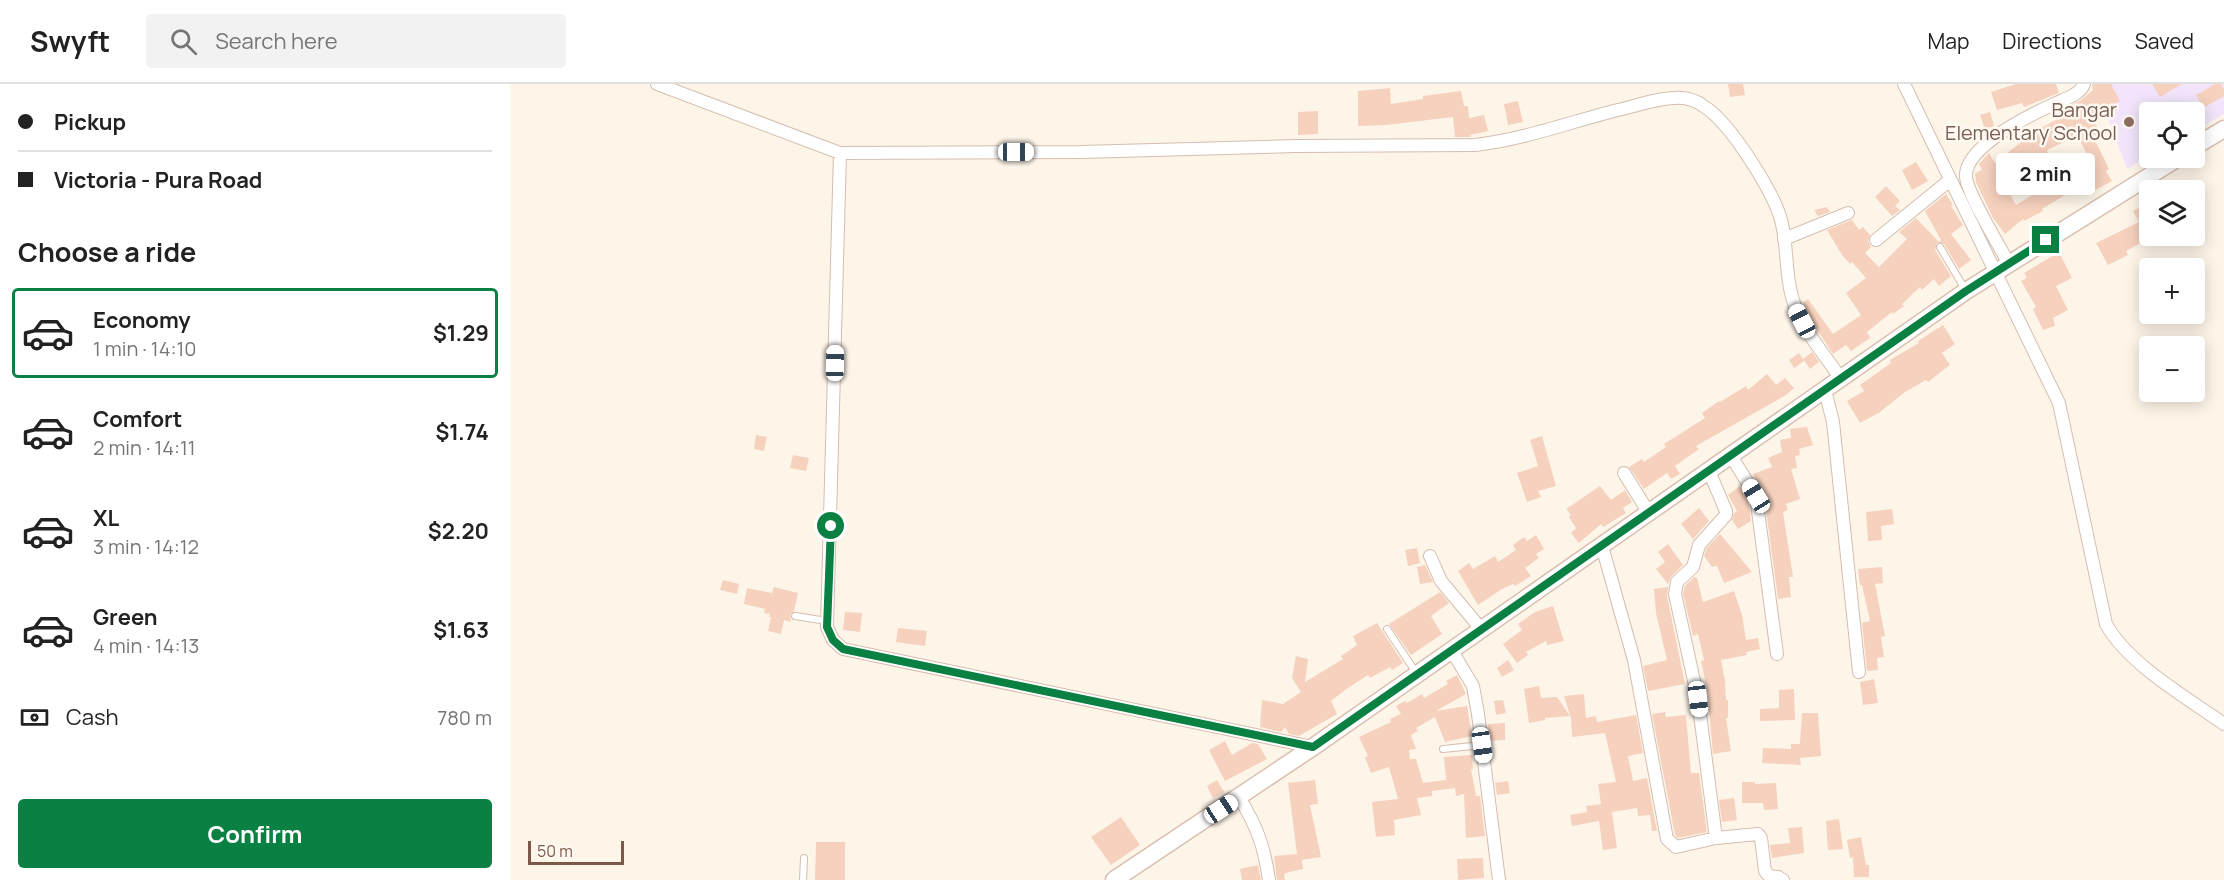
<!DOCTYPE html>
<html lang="en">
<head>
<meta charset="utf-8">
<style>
  :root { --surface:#fff; --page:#f2f2f2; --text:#222; --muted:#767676; --line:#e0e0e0; --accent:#0b8043 }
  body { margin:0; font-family:Manrope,sans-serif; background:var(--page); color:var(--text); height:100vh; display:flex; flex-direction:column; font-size:22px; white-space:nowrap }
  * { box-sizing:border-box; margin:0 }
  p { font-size:20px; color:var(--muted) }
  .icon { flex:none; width:33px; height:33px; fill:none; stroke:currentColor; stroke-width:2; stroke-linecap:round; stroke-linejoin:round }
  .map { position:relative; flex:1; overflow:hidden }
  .details { display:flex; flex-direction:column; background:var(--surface); width:510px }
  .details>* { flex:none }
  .guide { display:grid; align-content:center; height:132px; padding:0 18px; background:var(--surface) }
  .fabs { position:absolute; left:1629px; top:18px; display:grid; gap:12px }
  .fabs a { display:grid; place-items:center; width:66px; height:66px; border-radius:6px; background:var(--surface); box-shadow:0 3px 15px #0003; font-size:30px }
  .scale { position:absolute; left:18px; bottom:15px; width:96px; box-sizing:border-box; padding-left:6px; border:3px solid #7c5849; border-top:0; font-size:16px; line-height:21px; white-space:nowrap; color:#7c5849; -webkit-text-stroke:4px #fff9f1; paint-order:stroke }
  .end { position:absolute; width:27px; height:27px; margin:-14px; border:8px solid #0b8043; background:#fff; box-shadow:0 0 0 3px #fff }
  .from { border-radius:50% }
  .bubble { position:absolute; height:42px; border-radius:6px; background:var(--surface); box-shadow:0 3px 15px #0003; font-size:20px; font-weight:700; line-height:42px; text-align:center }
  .car { position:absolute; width:18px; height:36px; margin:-18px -9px; border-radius:8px; box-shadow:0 0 4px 2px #0007; background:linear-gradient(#fff 24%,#345 0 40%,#fff 0 76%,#345 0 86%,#fff 0) }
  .guide b { display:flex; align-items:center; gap:21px; height:57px; font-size:22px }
  .guide b+b { border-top:2px solid var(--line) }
  .guide i { width:15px; height:15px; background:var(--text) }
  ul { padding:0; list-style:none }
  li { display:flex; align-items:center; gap:18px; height:90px; margin:0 12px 9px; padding:0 6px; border:3px solid transparent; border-radius:6px }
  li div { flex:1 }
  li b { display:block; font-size:22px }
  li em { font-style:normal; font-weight:700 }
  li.active { border-color:var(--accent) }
  li>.icon { width:54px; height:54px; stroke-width:1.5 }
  h2 { padding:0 18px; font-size:27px; line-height:72px }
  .pay { display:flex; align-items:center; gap:15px; height:66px; padding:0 18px; font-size:22px }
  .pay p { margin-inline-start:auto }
  .cta { display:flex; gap:12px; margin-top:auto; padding:12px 18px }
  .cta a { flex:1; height:69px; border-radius:6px; background:var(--accent); color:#fff; font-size:24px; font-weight:700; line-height:69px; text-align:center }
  header { display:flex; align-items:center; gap:36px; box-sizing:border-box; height:84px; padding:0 30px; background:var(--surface); border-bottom:2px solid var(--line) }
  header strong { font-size:28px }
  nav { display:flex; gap:33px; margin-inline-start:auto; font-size:21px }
  .search { width:420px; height:54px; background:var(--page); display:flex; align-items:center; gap:15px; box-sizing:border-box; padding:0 21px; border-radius:6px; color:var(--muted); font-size:22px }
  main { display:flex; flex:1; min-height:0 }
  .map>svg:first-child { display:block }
  .education { fill:#f2e5fb }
  .building { fill:#f6d1be; fill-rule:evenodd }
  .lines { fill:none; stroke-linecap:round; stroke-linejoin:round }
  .service-casing { stroke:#d4beaf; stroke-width:8 }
  .minor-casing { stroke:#d4beaf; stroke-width:14 }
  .secondary-casing { stroke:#dabfaf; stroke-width:19 }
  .service { stroke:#fff; stroke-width:6 }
  .minor { stroke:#fff; stroke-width:12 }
  .secondary { stroke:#fff; stroke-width:16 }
  .route { stroke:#0b8043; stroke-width:8 }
  .education-dot { fill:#8d6e63; stroke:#fff9f1; stroke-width:2 }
  .labels { text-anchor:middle; stroke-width:5; stroke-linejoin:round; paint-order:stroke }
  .education-label { font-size:20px; fill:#785e54; stroke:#fff9f1; text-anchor:end }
</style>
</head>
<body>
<header>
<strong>Swyft</strong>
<div class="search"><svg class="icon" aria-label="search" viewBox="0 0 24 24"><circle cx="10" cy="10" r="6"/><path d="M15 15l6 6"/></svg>Search here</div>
<nav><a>Map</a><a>Directions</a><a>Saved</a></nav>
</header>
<main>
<section class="details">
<div class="guide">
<b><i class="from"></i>Pickup</b>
<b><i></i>Victoria - Pura Road</b>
</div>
<h2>Choose a ride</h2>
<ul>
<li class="active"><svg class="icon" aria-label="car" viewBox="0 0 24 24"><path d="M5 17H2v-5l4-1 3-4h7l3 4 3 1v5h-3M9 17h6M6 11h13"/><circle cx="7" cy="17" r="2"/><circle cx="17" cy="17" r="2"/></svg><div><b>Economy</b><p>1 min · 14:10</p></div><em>$1.29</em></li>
<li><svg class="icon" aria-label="car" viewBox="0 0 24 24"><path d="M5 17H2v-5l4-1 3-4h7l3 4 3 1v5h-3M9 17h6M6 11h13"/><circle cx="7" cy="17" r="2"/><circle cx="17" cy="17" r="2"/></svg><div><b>Comfort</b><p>2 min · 14:11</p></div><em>$1.74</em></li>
<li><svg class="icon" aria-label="car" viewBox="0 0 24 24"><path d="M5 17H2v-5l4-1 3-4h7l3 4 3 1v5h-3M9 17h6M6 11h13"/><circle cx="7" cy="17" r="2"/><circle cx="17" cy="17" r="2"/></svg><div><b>XL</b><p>3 min · 14:12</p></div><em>$2.20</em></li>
<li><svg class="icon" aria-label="car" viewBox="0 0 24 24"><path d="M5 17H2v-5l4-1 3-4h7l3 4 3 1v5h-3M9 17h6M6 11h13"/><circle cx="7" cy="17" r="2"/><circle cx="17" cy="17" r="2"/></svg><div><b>Green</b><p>4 min · 14:13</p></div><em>$1.63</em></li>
</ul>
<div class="pay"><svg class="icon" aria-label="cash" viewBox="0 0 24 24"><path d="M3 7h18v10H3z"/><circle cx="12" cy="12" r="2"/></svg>Cash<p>780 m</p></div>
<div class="cta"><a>Confirm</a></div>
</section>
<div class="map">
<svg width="1714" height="796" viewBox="0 0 1714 796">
  <rect width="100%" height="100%" fill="#fef5e9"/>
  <!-- education -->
  <path class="education" d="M1585 0H1714V30L1685 47 1684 28H1640L1639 72 1617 85Z"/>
  <!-- building -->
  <path class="building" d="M1218 0H1233L1235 11 1220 13Z
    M1506 0H1546L1549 9 1514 23 1512 19 1487 26 1481 8Z
    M1582 0H1601L1610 17 1582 33 1590 48 1583 52 1599 85 1596 87 1602 97 1585 106 1582 100 1568 108 1565 105 1532 125 1533 127 1514 137 1513 135 1495 150 1483 134 1466 98 1465 89 1472 86 1469 80 1479 69 1485 79 1515 55 1514 53 1557 30 1554 24 1570 17 1583 6ZM1567 52 1577 70 1571 73 1573 75 1562 81 1566 89 1548 101 1534 76 1540 73 1537 66ZM1520 85 1532 105 1506 121 1496 103Z
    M1642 0H1672L1650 13Z
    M1705 0H1711L1714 6V12L1693 24 1686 11Z
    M880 4 881 20 913 15V12L951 7 954 22H958L959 34 974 31 978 47 960 51 961 53H945L943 33 876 41 848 42V7Z
    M1008 17 1013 38 998 41 994 20Z
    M808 27V50L788 51V28Z
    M1480 28 1484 42 1475 45 1470 31Z
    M1406 78 1418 97 1402 106 1392 86Z
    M1376 102 1390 117 1385 122 1390 126 1382 132 1365 113Z
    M1436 110 1443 121 1441 122 1453 141 1441 150 1461 176 1449 185 1434 160 1427 159 1425 166 1441 192 1429 202 1424 195 1412 206 1410 203 1392 220 1394 222 1383 230 1382 228 1357 248 1360 254 1341 267 1336 261 1323 270 1302 238 1293 219 1298 215 1323 250 1351 231 1336 209 1356 194 1342 178 1340 180 1332 171 1317 146 1342 136 1349 146 1353 143 1360 151 1358 157 1361 163 1355 169 1369 183 1397 155 1389 148 1406 134 1429 158 1431 156 1415 127Z
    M1640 118V157L1638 155 1616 167 1618 171 1598 181 1586 159 1629 138 1623 127Z
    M1317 123 1320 128 1308 132 1304 126Z
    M1549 168 1562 194 1546 202 1558 226 1543 234 1545 242 1533 246 1523 225 1526 223 1511 197 1517 194 1514 189Z
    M1433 241 1445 260 1432 269 1440 281 1418 298 1416 296 1395 308 1370 328 1350 339 1337 317 1354 307 1350 301 1381 279 1380 276 1409 259 1408 257Z
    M1302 268 1309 278 1300 285 1293 275Z
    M1289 269 1294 277 1284 284 1279 276Z
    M1257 290 1266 301 1275 294 1284 304 1276 311 1186 362 1189 365 1165 382 1170 390 1161 395 1157 389 1134 405 1119 383 1132 375 1134 378 1156 363 1154 360 1195 334 1192 329 1209 317 1210 318 1236 302 1238 306Z
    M1297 343 1303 361 1289 365 1290 371 1285 372 1287 384 1281 385 1290 415 1276 420 1278 426 1273 428 1283 493H1279L1281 513 1268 515 1254 411 1243 390 1262 383 1258 374 1272 368 1270 356 1281 354 1280 345Z
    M246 351 257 353 254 367 244 365Z
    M1032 352 1046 402 1028 407 1031 413 1017 418 1007 389 1028 382 1020 356Z
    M283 371 299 374 296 387 280 384Z
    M1090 402 1101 416 1115 406 1122 418 1113 424 1116 429 1093 443 1091 440 1069 459 1061 449 1066 444 1059 433 1061 431 1056 425Z
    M1230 402 1238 415 1241 437 1228 445 1222 436 1224 429 1227 427 1218 411Z
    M1189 424 1199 437 1183 455 1171 440Z
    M1382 425 1384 440 1371 442 1372 456 1358 457 1356 428Z
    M1210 450 1242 488 1214 499 1207 482 1202 483 1194 472 1196 465Z
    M1026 451 1034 465 1026 470 1029 474 1015 484 1021 492 1005 502 1003 500 992 505 968 521 948 487 959 479 963 485 985 472 988 478 1006 466 1003 461 1014 453 1017 457Z
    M1158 460 1173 481 1161 493 1158 500 1146 485 1155 478 1148 468Z
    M907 464 910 479 898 482 895 466Z
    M915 481 923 498 910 500 907 483Z
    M1372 483 1373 499 1365 500 1375 552 1371 553 1374 573 1367 574 1368 586 1357 587 1352 539 1360 537 1352 501H1350L1348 485Z
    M1184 493 1187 494 1193 518 1224 507 1232 531 1236 556 1248 554 1250 565 1236 568 1237 571 1211 576 1215 597 1216 616H1218V634H1216L1221 667 1203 670 1197 605 1191 577 1194 576 1188 550 1183 552 1173 510 1175 502Z
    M213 496 229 500 227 510 210 506Z
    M264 503 288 509 284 527 280 531 281 538 274 536 271 550 258 547 261 533H259L260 530 254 529 255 525 234 520 237 504 262 509Z
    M1158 503 1157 512 1175 600 1138 607 1133 582 1157 576 1146 529 1144 505Z
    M930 508 939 519 921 532 932 550 901 571 879 540Z
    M1043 522 1054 557 1037 561 1036 557 1016 568 1018 571 1007 579 993 560 1012 546 1008 540 1025 528Z
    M335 528 352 529 350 548 333 546Z
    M867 539 893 579 882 586 880 583 860 594 858 591 835 606 821 617 827 630 789 652 779 650 775 643 771 648 750 643 752 616 773 620 791 608 782 594 786 572 798 575 795 598 833 575 831 572 847 561 843 552Z
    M388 544 417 547 415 562 386 558Z
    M998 576 1004 586 992 593 987 584Z
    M947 591 956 610 926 627 957 622 962 652 935 658 925 633 906 644 908 647 901 651 906 665 899 666 900 675H906L913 699 936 696 934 673 962 671 963 685H961L966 712H970L975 752 956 754 954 710 946 712 945 704 922 707V712L907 714 911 731 884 736 885 751 866 753 862 718 888 715 879 683 861 689 855 673 858 672 849 653 881 638 880 635 891 630 886 622 895 617 897 619 912 610 914 614 938 600 936 597Z
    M1364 595 1368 619 1353 621 1350 598Z
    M1029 602 1031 614 1047 613 1060 632 1035 634V636L1019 639 1014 605Z
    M1284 605 1285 636 1250 637V625L1269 624V606Z
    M1074 610 1076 634 1086 632 1087 638 1126 631 1133 669 1118 672 1123 697 1137 694 1147 747H1142L1140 731 1128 732 1127 724 1102 728 1107 764 1093 766 1089 737 1062 742 1060 731 1077 728 1076 722 1091 720 1088 700 1106 698 1095 649 1062 653 1061 634 1054 612Z
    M993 616 996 629 986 631 984 617Z
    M1155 628 1156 633 1176 631 1181 689H1189L1197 748 1168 754 1165 751 1142 630Z
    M1292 629H1308L1311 672 1290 674 1291 681 1252 679 1253 664 1281 665V660H1290Z
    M995 639V656L980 657 978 640Z
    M715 657 722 671 742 659 748 660 757 675 715 697 699 666Z
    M707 696 714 708 703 714 697 702Z
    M805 696 808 720 800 721 811 773 792 776 793 785 779 788 774 790 775 796H767L764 772 787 770 778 699Z
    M998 697 1000 709 987 711 985 699Z
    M1232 698H1245V700L1266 699 1268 725 1254 726 1253 719H1232Z
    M1224 714 1227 736 1212 738 1209 716Z
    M611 733 630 761 601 781 581 753Z
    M1329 735 1333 765 1318 766 1316 737Z
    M1292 743 1294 769 1262 774 1260 761 1280 759 1278 744Z
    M1351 753 1356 781H1359V793H1344L1343 773 1340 774 1337 756Z
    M306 758H335V796H305Z
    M973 774 974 794 948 796 947 775Z
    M748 781 751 796H732L730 785Z"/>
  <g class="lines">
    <defs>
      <path id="service" d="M1430 163 1456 207
        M285 532 317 537
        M877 545 907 590
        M933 665 972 661
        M293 796 294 774"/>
      <path id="minor" d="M147 0 330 69 571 68 786 62 965 61C1017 55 1065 36 1116 24 1132 20 1149 14 1165 14 1176 13 1187 17 1195 23 1221 40 1266 111 1272 140 1278 167 1275 196 1285 222 1294 248 1316 272 1331 295
        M1394 0 1549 319 1596 540C1618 580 1676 613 1714 640
        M330 69 317 543 323 556 333 565 803 663
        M1274 155 1338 129
        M1366 156 1440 96
        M1499 180C1490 163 1457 109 1456 93 1454 63 1520 31 1544 20 1554 15 1570 11 1574 0
        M1315 306 1323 338 1349 588
        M1221 372 1246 412 1267 570
        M1199 387 1216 427V431L1189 461 1183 483 1167 498 1165 510 1188 615 1206 754 1248 750 1251 754 1255 787 1259 792 1268 793 1273 796
        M1114 389 1139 429
        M1092 462 1124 576 1157 755 1166 763 1206 754
        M920 472 931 497 972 546
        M942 567 963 602 968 630 989 796
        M729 713C747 743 754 761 759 796"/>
      <path id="secondary" d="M1684 63 1714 45
        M604 796 803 663 1456 207 1668 74"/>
    </defs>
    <!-- service casing -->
    <use href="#service" class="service-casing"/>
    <!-- minor casing -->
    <use href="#minor" class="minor-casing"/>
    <!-- secondary casing -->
    <use href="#secondary" class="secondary-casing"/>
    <!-- service -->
    <use href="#service" class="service"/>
    <!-- minor -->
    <use href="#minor" class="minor"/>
    <!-- secondary -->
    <use href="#secondary" class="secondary"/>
  </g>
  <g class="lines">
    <!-- route -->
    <path class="route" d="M321 442 317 543 323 556 333 565 803 663 1456 207 1536 156"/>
  </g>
  <!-- markers -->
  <circle class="education-dot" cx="1619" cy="38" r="6"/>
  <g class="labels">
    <!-- education labels -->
    <g class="education-label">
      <text x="1607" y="33">Bangar<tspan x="1607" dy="23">Elementary School</tspan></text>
    </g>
  </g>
</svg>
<div class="fabs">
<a><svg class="icon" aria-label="locate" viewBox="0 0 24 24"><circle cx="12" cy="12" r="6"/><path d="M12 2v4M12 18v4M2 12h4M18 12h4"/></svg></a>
<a><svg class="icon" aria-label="layers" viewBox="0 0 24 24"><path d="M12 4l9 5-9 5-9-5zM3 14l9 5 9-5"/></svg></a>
<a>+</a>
<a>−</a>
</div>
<div class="scale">50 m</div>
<i class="end from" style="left:321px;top:442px"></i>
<i class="end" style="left:1536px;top:156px"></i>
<div class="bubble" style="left:1486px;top:69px;width:99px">2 min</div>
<i class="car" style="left:506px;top:68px;rotate:90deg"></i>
<i class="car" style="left:1292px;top:237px;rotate:332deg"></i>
<i class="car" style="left:325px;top:279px;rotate:1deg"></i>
<i class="car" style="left:1246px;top:412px;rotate:328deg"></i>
<i class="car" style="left:1188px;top:615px;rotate:173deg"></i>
<i class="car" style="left:972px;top:661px;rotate:172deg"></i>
<i class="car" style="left:711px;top:725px;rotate:57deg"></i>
</div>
</main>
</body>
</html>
